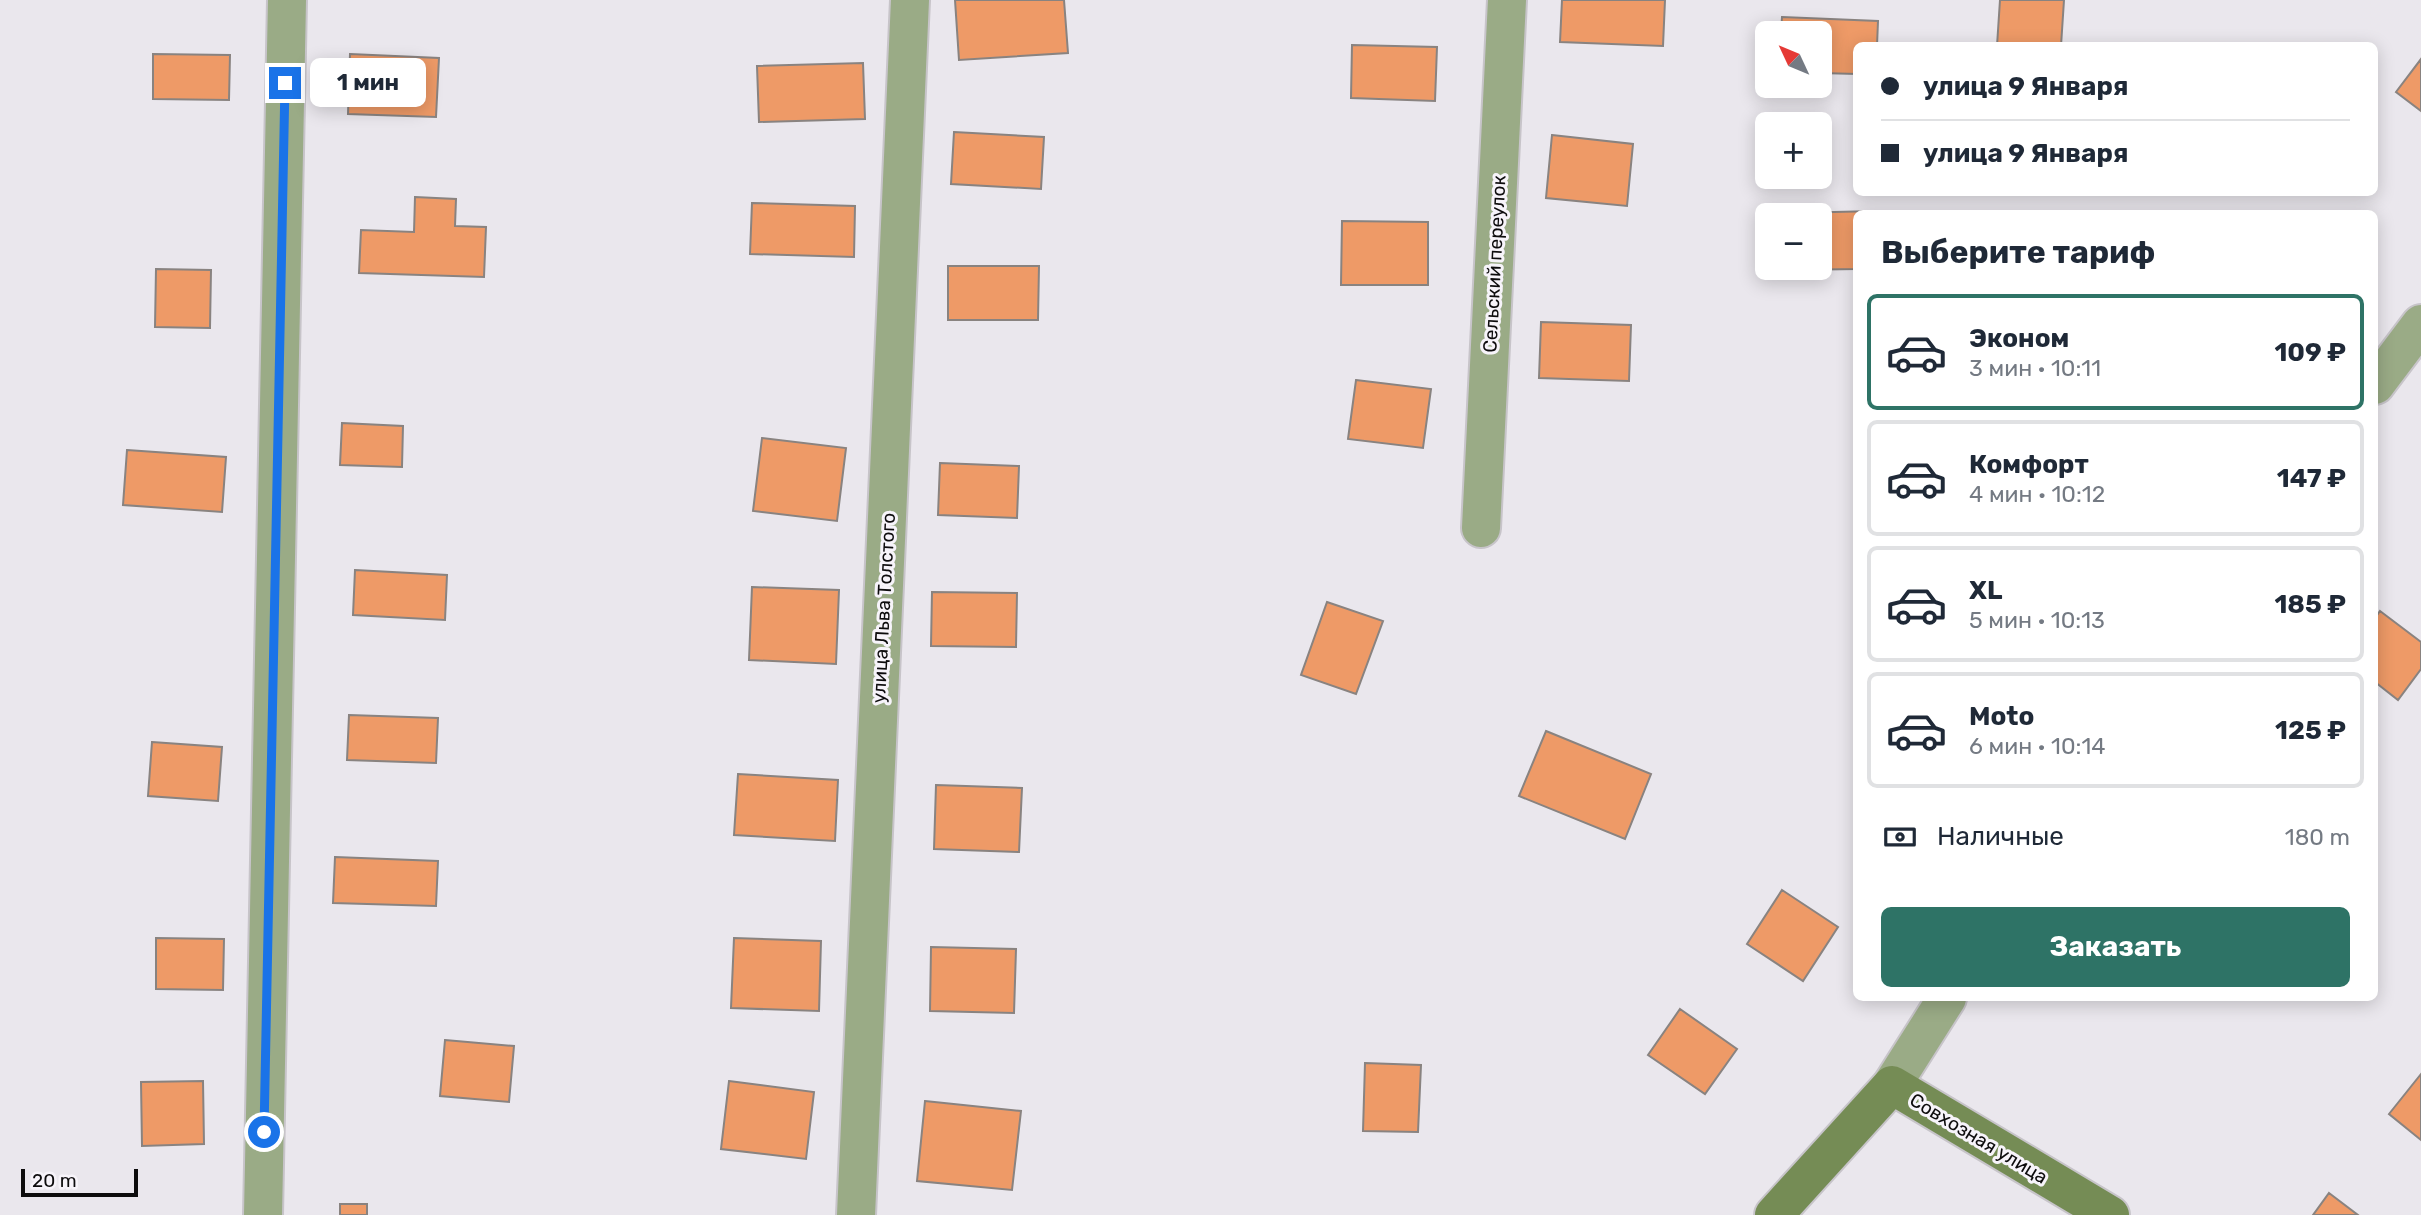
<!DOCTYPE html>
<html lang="ru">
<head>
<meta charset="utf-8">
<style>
  :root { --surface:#fff; --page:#f6f6f7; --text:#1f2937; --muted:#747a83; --line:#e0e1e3; --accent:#2e7366 }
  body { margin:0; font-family:Rubik,sans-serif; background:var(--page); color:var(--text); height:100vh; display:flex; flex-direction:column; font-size:26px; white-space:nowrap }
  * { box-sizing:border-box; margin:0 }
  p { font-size:23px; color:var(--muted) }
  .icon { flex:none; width:38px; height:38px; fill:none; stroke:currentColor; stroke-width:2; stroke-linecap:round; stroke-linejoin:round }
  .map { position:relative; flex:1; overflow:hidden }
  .drawer { position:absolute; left:1853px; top:210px; width:525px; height:791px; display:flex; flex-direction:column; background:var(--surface); border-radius:10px; box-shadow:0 4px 18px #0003 }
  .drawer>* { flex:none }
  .banner { position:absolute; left:1853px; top:42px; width:525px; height:154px; border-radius:10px; box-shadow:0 4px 18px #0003; display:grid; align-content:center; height:154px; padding:0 28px; background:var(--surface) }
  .needle { width:46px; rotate:314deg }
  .controls { position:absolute; left:1755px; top:21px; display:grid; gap:14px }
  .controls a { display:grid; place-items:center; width:77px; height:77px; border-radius:10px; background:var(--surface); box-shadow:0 4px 18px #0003; font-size:35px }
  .scale { position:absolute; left:21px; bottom:18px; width:117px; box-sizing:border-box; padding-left:7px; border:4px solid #0d0c0d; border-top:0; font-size:19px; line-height:24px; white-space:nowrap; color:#0d0c0d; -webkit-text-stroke:5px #f7f4fa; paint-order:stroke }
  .end { position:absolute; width:32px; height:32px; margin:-16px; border:9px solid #1a73e8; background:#fff; box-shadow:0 0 0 4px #fff }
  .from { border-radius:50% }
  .bubble { position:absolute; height:49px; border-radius:10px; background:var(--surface); box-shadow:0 4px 18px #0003; font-size:23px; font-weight:700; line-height:49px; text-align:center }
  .banner b { display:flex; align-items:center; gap:24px; height:66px; font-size:26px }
  .banner b+b { border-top:2px solid var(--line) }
  .banner i { width:18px; height:18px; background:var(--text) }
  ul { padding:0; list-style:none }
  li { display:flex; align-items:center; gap:21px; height:116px; margin:0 14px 10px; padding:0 14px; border:4px solid var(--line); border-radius:10px }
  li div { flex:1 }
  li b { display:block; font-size:26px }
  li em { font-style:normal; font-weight:700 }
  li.active { border-color:var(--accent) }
  li>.icon { width:63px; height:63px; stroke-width:1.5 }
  h2 { padding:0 28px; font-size:32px; line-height:84px }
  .pay { display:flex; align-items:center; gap:18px; height:77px; padding:0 28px; font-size:26px }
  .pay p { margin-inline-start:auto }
  .action { display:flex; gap:14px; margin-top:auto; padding:14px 28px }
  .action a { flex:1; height:80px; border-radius:10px; background:var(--accent); color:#fff; font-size:28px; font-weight:700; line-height:80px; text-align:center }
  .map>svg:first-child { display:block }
  .building { fill:#ee9a67; stroke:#898380; stroke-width:2 }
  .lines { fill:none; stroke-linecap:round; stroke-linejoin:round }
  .minor-casing { stroke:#c7c4c9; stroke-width:42 }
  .secondary-casing { stroke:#c7c4c9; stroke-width:42 }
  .minor { stroke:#9aab86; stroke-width:38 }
  .secondary { stroke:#758c55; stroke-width:38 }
  .route { stroke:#1a73e8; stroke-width:9 }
  .labels { text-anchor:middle; stroke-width:6; stroke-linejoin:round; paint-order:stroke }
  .street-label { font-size:19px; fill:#0d0c0d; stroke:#f7f4fa }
</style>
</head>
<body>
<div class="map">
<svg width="2421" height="1215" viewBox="0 0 2421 1215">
  <rect width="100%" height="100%" fill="#eae7ed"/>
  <!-- building -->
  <path class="building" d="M955 0H1064L1068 53 959 60Z
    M1562 0H1665L1663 46 1560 42Z
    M2000 0H2064L2061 46H1997Z
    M1782 17 1878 21 1877 46H1857V74L1820 73V33H1781Z
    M1352 45 1437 47 1435 101 1351 98Z
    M153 54 230 55 229 100 153 99Z
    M350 54 439 58 436 117 348 114Z
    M2421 59V111L2396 92Z
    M863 63 865 119 759 122 757 66Z
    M954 132 1044 137 1041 189 951 184Z
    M1552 135 1633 144 1627 206 1546 198Z
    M415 197 456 199 455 226 486 227 484 277 359 273 361 230 414 232Z
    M752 203 855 206 854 257 750 254Z
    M1876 211 1857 214V269L1793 270V268H1820V215L1792 213Z
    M1342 221 1428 222V285H1341Z
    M948 266H1039L1038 320H948Z
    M156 269 211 270 210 328 155 327Z
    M1541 322 1631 325 1629 381 1539 378Z
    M1356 380 1431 389 1423 448 1348 439Z
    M342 423 403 426 402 467 340 465Z
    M762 438 846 448 837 521 753 511Z
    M127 450 226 457 222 512 123 505Z
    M940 463 1019 466 1017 518 938 515Z
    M355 570 447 575 445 620 353 615Z
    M752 587 839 590 836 664 749 660Z
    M932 592 1017 593 1016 647 931 646Z
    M1327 602 1383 621 1356 694 1301 675Z
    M2380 611 2421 642V669L2398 700 2375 682V618Z
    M349 715 438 718 436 763 347 760Z
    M1546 731 1651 774 1625 839 1519 796Z
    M152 742 222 747 218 801 148 796Z
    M738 774 838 780 835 841 734 835Z
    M936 785 1022 788 1019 852 934 849Z
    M335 857 438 861 436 906 333 903Z
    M1782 890 1838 927 1803 981 1747 944Z
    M156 938 224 939 223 990 156 989Z
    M734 938 821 941 819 1011 731 1008Z
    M931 947 1016 949 1014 1013 930 1011Z
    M1680 1009 1737 1049 1705 1094 1648 1055Z
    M445 1040 514 1046 509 1102 440 1096Z
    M1365 1063 1421 1065 1418 1132 1363 1131Z
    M2421 1074V1140L2389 1114Z
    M203 1081 204 1144 142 1146 141 1082Z
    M729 1081 814 1092 806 1159 721 1149Z
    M925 1101 1021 1111 1012 1190 917 1181Z
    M2329 1193 2358 1215H2313Z
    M340 1204H367V1215H340Z"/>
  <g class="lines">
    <defs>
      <path id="minor" d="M2375 385 2421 324
        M1481 528 1507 0
        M1892 1085 1947 998
        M263 1215 287 0
        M856 1215 910 0"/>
      <path id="secondary" d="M1774 1215 1892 1085 2110 1215"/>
    </defs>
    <!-- minor casing -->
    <use href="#minor" class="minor-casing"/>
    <!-- secondary casing -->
    <use href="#secondary" class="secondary-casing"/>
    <!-- minor -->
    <use href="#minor" class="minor"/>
    <!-- secondary -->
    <use href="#secondary" class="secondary"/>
  </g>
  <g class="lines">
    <!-- route -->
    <path class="route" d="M264 1132 285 83"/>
  </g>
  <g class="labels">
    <!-- street labels -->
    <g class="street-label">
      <text transform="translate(1494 264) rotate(-87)" y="7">Сельский переулок</text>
      <text transform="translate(883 608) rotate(-87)" y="7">улица Льва Толстого</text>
      <text transform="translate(1979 1138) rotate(31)" y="7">Совхозная улица</text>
    </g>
  </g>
</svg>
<div class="controls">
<a><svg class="needle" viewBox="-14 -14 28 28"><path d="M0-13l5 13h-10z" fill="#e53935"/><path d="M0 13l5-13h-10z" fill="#747a83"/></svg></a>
<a>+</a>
<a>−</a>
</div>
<div class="scale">20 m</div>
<i class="end from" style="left:264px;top:1132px"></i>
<i class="end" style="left:285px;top:83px"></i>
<div class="bubble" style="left:310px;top:58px;width:116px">1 мин</div>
<div class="banner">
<b><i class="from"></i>улица 9 Января</b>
<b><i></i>улица 9 Января</b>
</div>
<section class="drawer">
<h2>Выберите тариф</h2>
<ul>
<li class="active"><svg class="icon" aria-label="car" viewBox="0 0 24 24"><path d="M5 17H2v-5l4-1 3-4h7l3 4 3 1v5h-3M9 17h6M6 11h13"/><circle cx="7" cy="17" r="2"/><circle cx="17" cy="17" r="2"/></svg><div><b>Эконом</b><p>3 мин · 10:11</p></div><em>109 ₽</em></li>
<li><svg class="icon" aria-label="car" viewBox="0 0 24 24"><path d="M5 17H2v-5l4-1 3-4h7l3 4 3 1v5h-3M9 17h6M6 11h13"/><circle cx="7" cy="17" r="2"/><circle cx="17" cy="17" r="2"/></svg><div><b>Комфорт</b><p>4 мин · 10:12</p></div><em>147 ₽</em></li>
<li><svg class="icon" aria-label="car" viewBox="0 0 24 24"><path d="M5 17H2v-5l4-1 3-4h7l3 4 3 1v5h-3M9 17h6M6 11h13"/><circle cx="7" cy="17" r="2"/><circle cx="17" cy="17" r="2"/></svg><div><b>XL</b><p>5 мин · 10:13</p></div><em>185 ₽</em></li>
<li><svg class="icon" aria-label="car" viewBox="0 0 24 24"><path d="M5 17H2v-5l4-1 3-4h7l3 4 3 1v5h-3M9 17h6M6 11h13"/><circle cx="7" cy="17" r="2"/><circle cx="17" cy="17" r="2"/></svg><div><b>Moto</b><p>6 мин · 10:14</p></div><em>125 ₽</em></li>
</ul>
<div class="pay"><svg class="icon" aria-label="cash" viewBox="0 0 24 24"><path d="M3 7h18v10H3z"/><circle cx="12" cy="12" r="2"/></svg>Наличные<p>180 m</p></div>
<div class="action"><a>Заказать</a></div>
</section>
</div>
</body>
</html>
